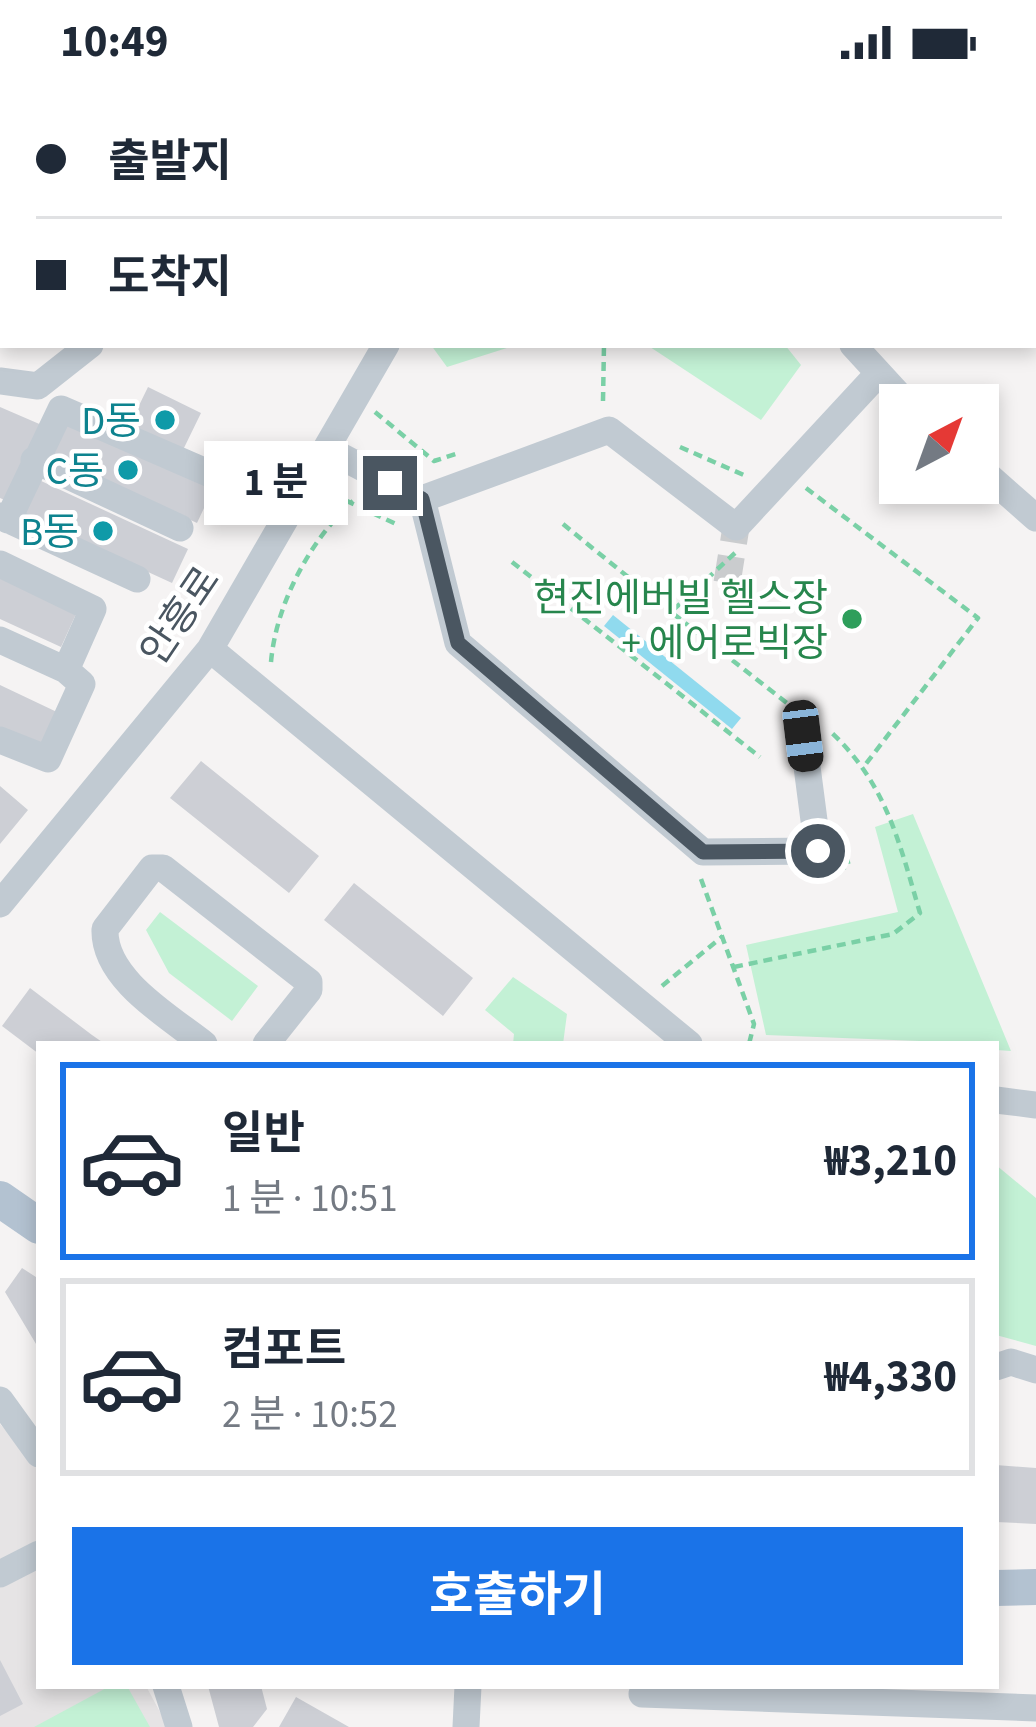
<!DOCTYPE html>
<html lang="ko">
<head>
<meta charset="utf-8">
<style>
  :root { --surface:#fff; --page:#f6f6f7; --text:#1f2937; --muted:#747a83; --line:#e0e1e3; --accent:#1a73e8 }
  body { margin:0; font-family:"Source Sans 3","Noto Sans KR",sans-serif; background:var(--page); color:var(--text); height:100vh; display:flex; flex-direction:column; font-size:45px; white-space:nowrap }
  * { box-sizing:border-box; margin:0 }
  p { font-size:39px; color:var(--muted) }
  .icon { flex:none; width:66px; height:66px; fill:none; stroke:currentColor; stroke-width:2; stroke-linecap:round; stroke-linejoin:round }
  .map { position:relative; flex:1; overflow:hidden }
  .sheet { position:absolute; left:36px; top:957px; width:963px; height:648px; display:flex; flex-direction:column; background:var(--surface); border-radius:0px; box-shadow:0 6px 18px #0003 }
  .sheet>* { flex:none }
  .banner { position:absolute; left:0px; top:0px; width:1038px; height:264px; box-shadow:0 6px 18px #0003; display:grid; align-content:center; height:264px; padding:0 36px; background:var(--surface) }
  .needle { width:78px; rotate:41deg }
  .controls { position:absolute; left:879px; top:300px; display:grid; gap:24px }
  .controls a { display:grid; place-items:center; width:120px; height:120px; border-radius:0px; background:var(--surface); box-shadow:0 6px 18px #0003; font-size:60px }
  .end { position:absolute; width:54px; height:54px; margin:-27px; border:15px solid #4a5661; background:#fff; box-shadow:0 0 0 6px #fff }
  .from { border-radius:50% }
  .bubble { position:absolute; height:84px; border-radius:0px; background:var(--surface); box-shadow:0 6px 18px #0003; font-size:39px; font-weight:700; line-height:84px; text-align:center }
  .car { position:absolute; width:36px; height:72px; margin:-36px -18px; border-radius:15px; box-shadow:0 0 9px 3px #0007; background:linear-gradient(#222 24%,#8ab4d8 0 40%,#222 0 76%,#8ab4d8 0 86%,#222 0) }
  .banner b { display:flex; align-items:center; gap:42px; height:114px; font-size:45px }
  .banner b+b { border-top:3px solid var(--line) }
  .banner i { width:30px; height:30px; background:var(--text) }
  ul { padding:21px 0 0; list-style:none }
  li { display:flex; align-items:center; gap:36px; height:198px; margin:0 24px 18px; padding:0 12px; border:6px solid var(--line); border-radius:0px }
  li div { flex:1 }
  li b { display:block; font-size:45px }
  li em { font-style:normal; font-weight:700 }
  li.current { border-color:var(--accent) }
  li>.icon { width:108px; height:108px; stroke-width:1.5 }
  .cta { display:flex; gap:24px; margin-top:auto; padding:24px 36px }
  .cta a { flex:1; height:138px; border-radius:0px; background:var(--accent); color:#fff; font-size:48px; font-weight:700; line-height:138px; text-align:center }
  .status { display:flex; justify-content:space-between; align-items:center; height:84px; padding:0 60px; background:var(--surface); direction:ltr }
  .status svg { height:33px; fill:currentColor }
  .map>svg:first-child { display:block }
  .education { fill:#e6e4e5 }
  .green { fill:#c3f1d5 }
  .water { fill:#90daee }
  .building { fill:#cdcfd5 }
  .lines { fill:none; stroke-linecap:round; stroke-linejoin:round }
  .minor-tunnel { stroke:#caccce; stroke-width:27; stroke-dasharray:27 14; stroke-linecap:butt }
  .path { stroke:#7ad0a6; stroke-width:4.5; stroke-dasharray:9 6; stroke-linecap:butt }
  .minor { stroke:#c1cad2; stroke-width:27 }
  .major { stroke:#b3c2d1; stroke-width:36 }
  .route { stroke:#4a5661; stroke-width:15 }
  .culture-dot { fill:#0f9aa8; stroke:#fff; stroke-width:4.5 }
  .leisure-dot { fill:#2e9e5b; stroke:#fff; stroke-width:4.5 }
  .labels { text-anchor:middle; stroke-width:9; stroke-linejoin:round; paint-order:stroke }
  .culture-label { font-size:39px; fill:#0d838f; stroke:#fff; text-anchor:end }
  .leisure-label { font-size:39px; fill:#27864d; stroke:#fff; text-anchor:end }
  .street-label { font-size:39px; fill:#4a5661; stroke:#fff }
</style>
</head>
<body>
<div class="status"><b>10:49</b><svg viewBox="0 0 49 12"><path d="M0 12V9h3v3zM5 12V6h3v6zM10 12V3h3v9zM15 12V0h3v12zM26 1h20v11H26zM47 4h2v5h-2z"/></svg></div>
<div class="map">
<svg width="1036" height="1643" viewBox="0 0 1036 1643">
  <rect width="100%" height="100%" fill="#f5f3f3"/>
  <!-- education -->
  <path class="education" d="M0 1340 39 1384V1602H146L168 1643H0Z"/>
  <!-- green -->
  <path class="green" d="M431 261H516L447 283Z
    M647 261H785L801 281 761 336Z
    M913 730 1011 967 996 966V960L766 951 746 861 898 828 875 743Z
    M160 828 258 902 232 937 169 889 146 846Z
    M513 893 567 930 563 960H513L514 950 485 926Z
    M996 1081 1036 1114V1262L996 1251Z
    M110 1602H127L150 1643H34Z"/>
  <!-- water -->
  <path class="water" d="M613 531 741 634 732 645 604 542Z"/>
  <!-- building -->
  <path class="building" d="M148 303 201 329 182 368 128 344Z
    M0 323 44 342 11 419 0 414Z
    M64 336 213 405 197 439 48 370Z
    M39 396 188 465 172 499 24 431Z
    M0 494 76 530 61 563 0 535Z
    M0 601 59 629 42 666 0 646Z
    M201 677 319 772 289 809 170 714Z
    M0 702 28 726 0 760Z
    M354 799 473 894 443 932 324 836Z
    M30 904 92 951 105 960H39V970L2 942Z
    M22 1184 39 1195V1265L5 1208Z
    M996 1381 1036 1384V1440L996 1438Z
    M0 1576 23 1620 0 1632Z
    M208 1602H261L267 1625 253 1643H219Z
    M296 1613 349 1643H279Z"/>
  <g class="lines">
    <!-- minor-tunnel -->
    <path class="minor-tunnel" d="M727 499 736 443"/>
    <!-- path -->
    <path class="path" d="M603 317 604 261
      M375 328 434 377 459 369
      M680 363 746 392
      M806 404 978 534 865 681
      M332 410 398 441
      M563 440 671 528
      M735 469 671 528 797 627
      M512 478 760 673
      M271 578C276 520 310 456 353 417
      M837 784 849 783 846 770
      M701 795 754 940 749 960
      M734 883 893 850 920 829C899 758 887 701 831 648
      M662 902 723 852"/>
    <!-- minor -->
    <path class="minor" d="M36 0 38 3
      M219 0 221 3
      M605 0 608 3
      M995 0 996 3
      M272 3 275 0
      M525 3 526 0
      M1035 77 1036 78
      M853 261 908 321
      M0 297 38 302 90 261
      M327 365 422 415 609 346 736 443 878 290
      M34 376 180 444
      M978 383 1036 434
      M422 415 458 559 703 768 818 767 803 652
      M0 432 137 495
      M8 436 61 325 215 392
      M0 480 93 525 66 586 0 556
      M210 565 689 960
      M0 656 48 675 82 600 66 586
      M0 820 210 565 386 261
      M204 960C170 933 103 895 105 845L152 784H163L309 898V906L266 960
      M996 1016 1036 1021
      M996 1283 1011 1278 1036 1286
      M0 1316 39 1370
      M0 1490 39 1470
      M166 1602 179 1643
      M642 1610 1036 1624
      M466 1643 468 1602"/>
    <!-- major -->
    <path class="major" d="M0 1115 39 1142
      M996 1504 1036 1503"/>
  </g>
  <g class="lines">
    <!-- route -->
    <path class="route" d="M390 399 422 415 458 559 703 768 818 767"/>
  </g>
  <!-- markers -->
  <g class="culture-dot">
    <circle cx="165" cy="336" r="12"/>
    <circle cx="128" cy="386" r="12"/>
    <circle cx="103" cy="447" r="12"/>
  </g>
  <circle class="leisure-dot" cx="852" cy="535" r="12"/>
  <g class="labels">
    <!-- culture labels -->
    <g class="culture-label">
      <text x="141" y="350">D동</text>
      <text x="104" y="400">C동</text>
      <text x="79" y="461">B동</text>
    </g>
    <!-- leisure labels -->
    <g class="leisure-label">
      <text x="828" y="527">현진에버빌 헬스장<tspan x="828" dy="45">+ 에어로빅장</tspan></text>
    </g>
    <!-- street labels -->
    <g class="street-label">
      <text transform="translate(179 531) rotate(-56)" y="14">안흥로</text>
    </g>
  </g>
</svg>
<div class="controls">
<a><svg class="needle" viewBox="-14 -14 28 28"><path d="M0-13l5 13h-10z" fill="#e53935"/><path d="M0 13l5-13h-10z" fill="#747a83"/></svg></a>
</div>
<i class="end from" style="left:818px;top:767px"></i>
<i class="end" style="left:390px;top:399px"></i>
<div class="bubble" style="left:204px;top:357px;width:144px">1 분</div>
<i class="car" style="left:803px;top:652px;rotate:173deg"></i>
<div class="banner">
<b><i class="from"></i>출발지</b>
<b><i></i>도착지</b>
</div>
<section class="sheet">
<ul>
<li class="current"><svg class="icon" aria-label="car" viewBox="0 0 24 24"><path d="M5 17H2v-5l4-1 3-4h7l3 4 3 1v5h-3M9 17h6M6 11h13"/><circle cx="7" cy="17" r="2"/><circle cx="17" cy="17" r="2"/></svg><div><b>일반</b><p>1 분 · 10:51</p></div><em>₩3,210</em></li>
<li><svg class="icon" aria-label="car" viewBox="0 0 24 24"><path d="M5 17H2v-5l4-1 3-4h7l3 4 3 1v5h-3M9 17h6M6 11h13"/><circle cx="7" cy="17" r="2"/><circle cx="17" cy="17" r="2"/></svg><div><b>컴포트</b><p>2 분 · 10:52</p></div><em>₩4,330</em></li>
</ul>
<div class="cta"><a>호출하기</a></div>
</section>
</div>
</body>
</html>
